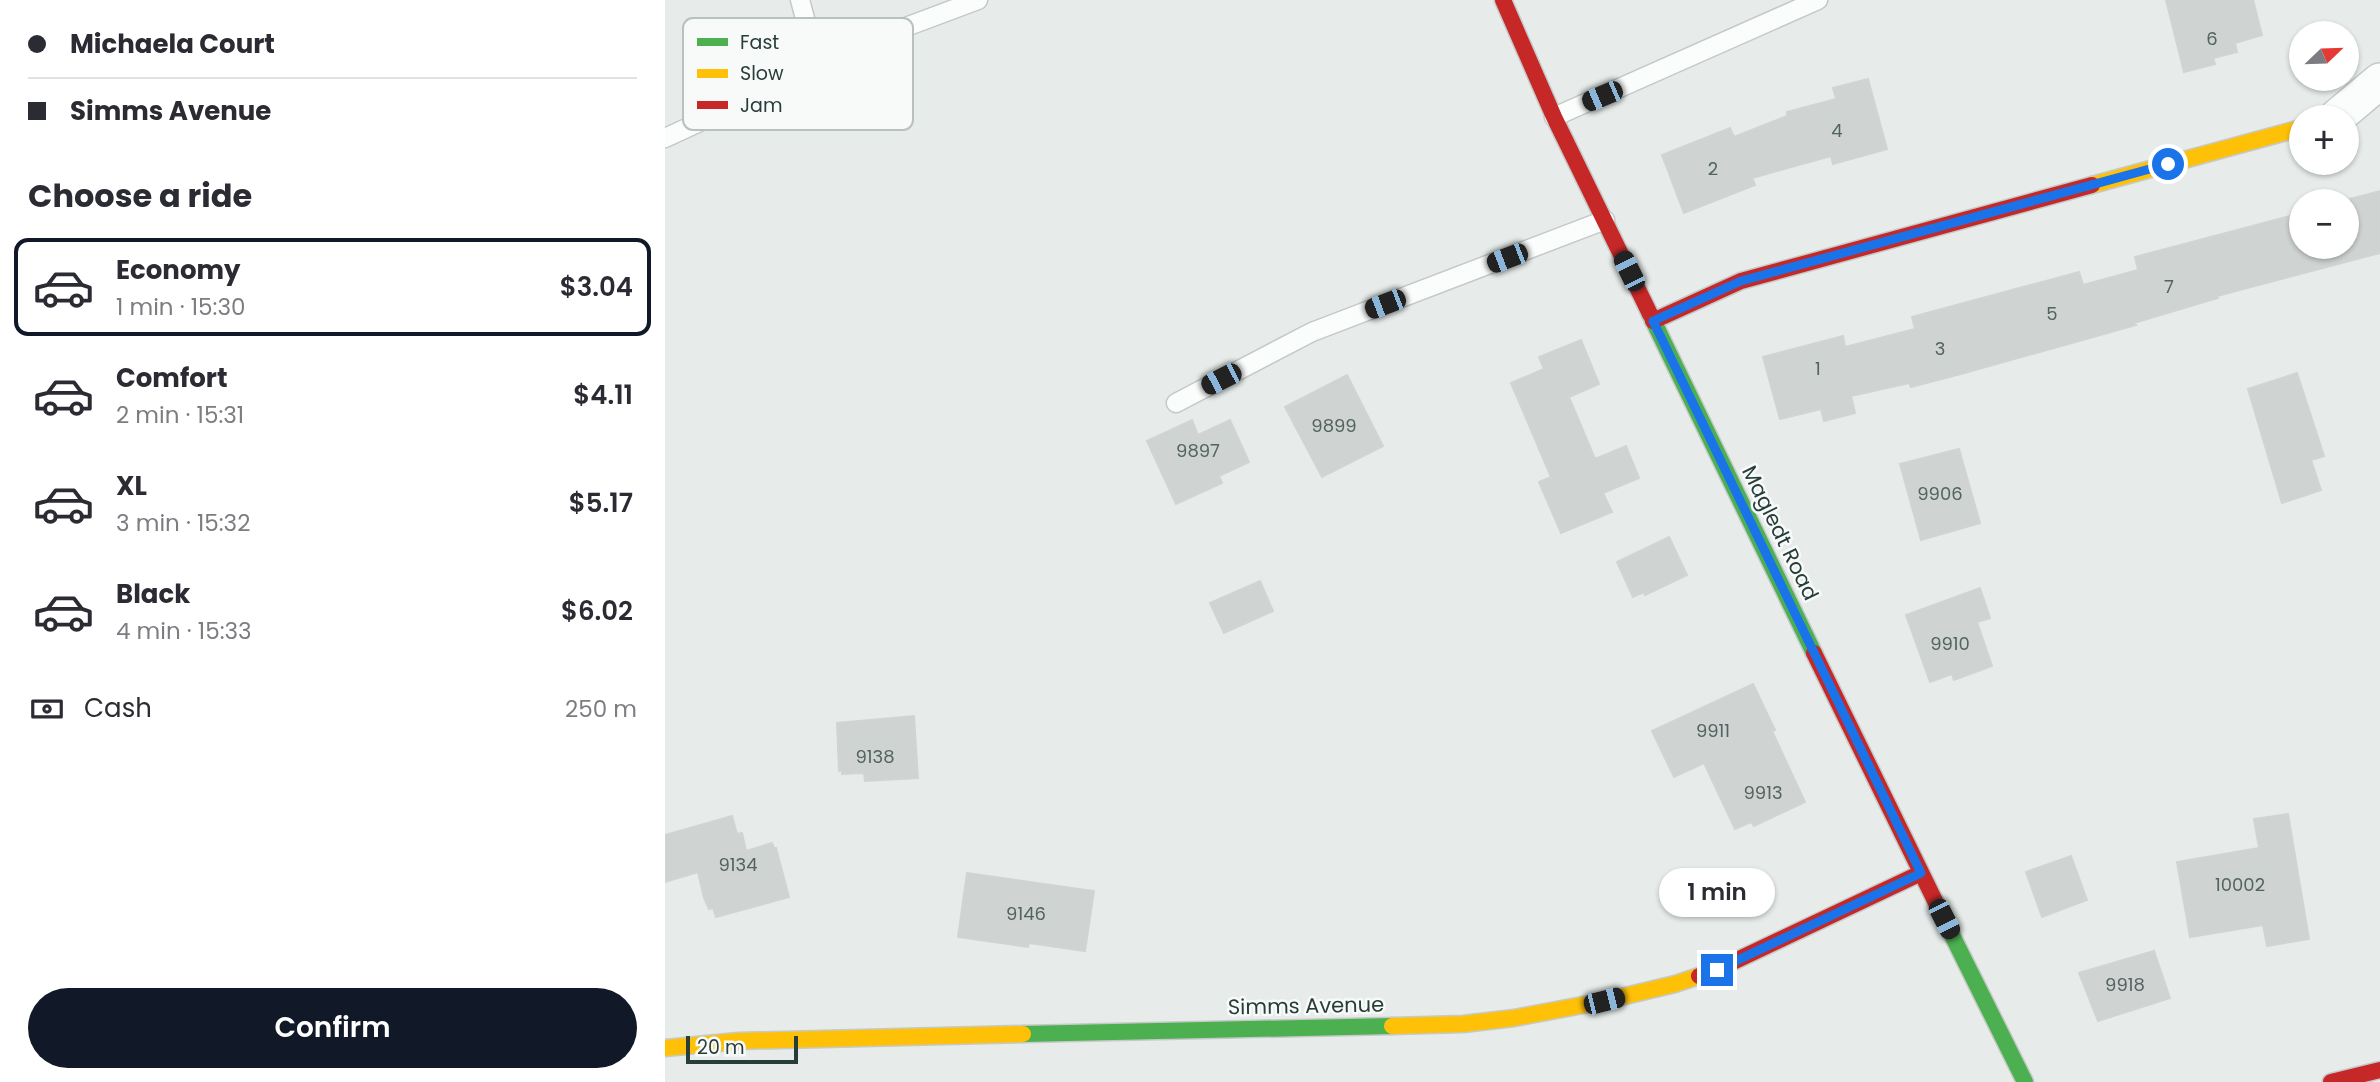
<!DOCTYPE html>
<html lang="en">
<head>
<meta charset="utf-8">
<style>
  :root { --surface:#fff; --page:#f2f2f3; --text:#2b2b33; --muted:#7c7c81; --line:#e1e1e2; --accent:#111827 }
  body { margin:0; font-family:Poppins,sans-serif; background:var(--page); color:var(--text); height:100vh; display:flex; flex-direction:column; font-size:26px; white-space:nowrap }
  * { box-sizing:border-box; margin:0 }
  p { font-size:23px; color:var(--muted) }
  .icon { flex:none; width:38px; height:38px; fill:none; stroke:currentColor; stroke-width:2; stroke-linecap:round; stroke-linejoin:round }
  .map { position:relative; flex:1; overflow:hidden }
  .details { display:flex; flex-direction:column; background:var(--surface); width:665px }
  .details>* { flex:none }
  .top-card { display:grid; align-content:center; height:154px; padding:0 28px; background:var(--surface) }
  .needle { width:46px; rotate:67deg }
  .tools { position:absolute; left:1624px; top:21px; display:grid; gap:14px }
  .tools a { display:grid; place-items:center; width:70px; height:70px; border-radius:50%; background:var(--surface); box-shadow:0 2px 5px #0004; font-size:35px }
  .scale { position:absolute; left:21px; bottom:18px; width:112px; box-sizing:border-box; padding-left:7px; border:4px solid #273d39; border-top:0; font-size:19px; line-height:24px; white-space:nowrap; color:#273d39; -webkit-text-stroke:5px #f7faf9; paint-order:stroke }
  .end { position:absolute; width:32px; height:32px; margin:-16px; border:9px solid #1a73e8; background:#fff; box-shadow:0 0 0 4px #fff }
  .from { border-radius:50% }
  .bubble { position:absolute; height:49px; border-radius:24px; background:var(--surface); box-shadow:0 2px 5px #0004; font-size:23px; font-weight:600; line-height:49px; text-align:center }
  .car { position:absolute; width:21px; height:42px; margin:-21px -10px; border-radius:9px; box-shadow:0 0 5px 2px #0007; background:linear-gradient(#222 24%,#8ab4d8 0 40%,#222 0 76%,#8ab4d8 0 86%,#222 0) }
  .top-card b { display:flex; align-items:center; gap:24px; height:66px; font-size:26px }
  .top-card b+b { border-top:2px solid var(--line) }
  .top-card i { width:18px; height:18px; background:var(--text) }
  ul { padding:0; list-style:none }
  li { display:flex; align-items:center; gap:21px; height:98px; margin:0 14px 10px; padding:0 14px; border:4px solid transparent; border-radius:14px }
  li div { flex:1 }
  li b { display:block; font-size:26px }
  li em { font-style:normal; font-weight:600 }
  li.selected { border-color:var(--accent) }
  li>.icon { width:63px; height:63px; stroke-width:1.5 }
  h2 { padding:0 28px; font-size:32px; line-height:84px }
  .pay { display:flex; align-items:center; gap:18px; height:77px; padding:0 28px; font-size:26px }
  .pay p { margin-inline-start:auto }
  .cta { display:flex; gap:14px; margin-top:auto; padding:14px 28px }
  .cta a { flex:1; height:80px; border-radius:42px; background:var(--accent); color:#fff; font-size:28px; font-weight:600; line-height:80px; text-align:center }
  main { display:flex; flex:1; min-height:0 }
  .map>svg:first-child { display:block }
  .building { fill:#cfd3d2; stroke:#d0d5d3; stroke-width:2 }
  .lines { fill:none; stroke-linecap:round; stroke-linejoin:round }
  .lane-casing { stroke:#c4c9c7; stroke-width:21 }
  .street-casing { stroke:#c4c9c7; stroke-width:38 }
  .fast-casing { stroke:#c5cac8; stroke-width:19 }
  .slow-casing { stroke:#c5cac8; stroke-width:19 }
  .jam-casing { stroke:#c5cac8; stroke-width:19 }
  .lane { stroke:#fbfcfc; stroke-width:18 }
  .street { stroke:#fbfcfc; stroke-width:35 }
  .fast { stroke:#4caf50; stroke-width:16 }
  .slow { stroke:#ffc107; stroke-width:16 }
  .jam { stroke:#c62828; stroke-width:16 }
  .route { stroke:#1a73e8; stroke-width:9 }
  .labels { text-anchor:middle; stroke-width:5; stroke-linejoin:round; paint-order:stroke }
  .number-label { font-size:18px; fill:#526360 }
  .street-label { font-size:21px; fill:#273d39; stroke:#f7faf9 }
  .key { fill:#f7faf9; stroke:#b9c1bf; stroke-width:2 }
  .key-label { font-size:19px; fill:#273d39 }
</style>
</head>
<body>
<main>
<section class="details">
<div class="top-card">
<b><i class="from"></i>Michaela Court</b>
<b><i></i>Simms Avenue</b>
</div>
<h2>Choose a ride</h2>
<ul>
<li class="selected"><svg class="icon" aria-label="car" viewBox="0 0 24 24"><path d="M5 17H2v-5l4-1 3-4h7l3 4 3 1v5h-3M9 17h6M6 11h13"/><circle cx="7" cy="17" r="2"/><circle cx="17" cy="17" r="2"/></svg><div><b>Economy</b><p>1 min · 15:30</p></div><em>$3.04</em></li>
<li><svg class="icon" aria-label="car" viewBox="0 0 24 24"><path d="M5 17H2v-5l4-1 3-4h7l3 4 3 1v5h-3M9 17h6M6 11h13"/><circle cx="7" cy="17" r="2"/><circle cx="17" cy="17" r="2"/></svg><div><b>Comfort</b><p>2 min · 15:31</p></div><em>$4.11</em></li>
<li><svg class="icon" aria-label="car" viewBox="0 0 24 24"><path d="M5 17H2v-5l4-1 3-4h7l3 4 3 1v5h-3M9 17h6M6 11h13"/><circle cx="7" cy="17" r="2"/><circle cx="17" cy="17" r="2"/></svg><div><b>XL</b><p>3 min · 15:32</p></div><em>$5.17</em></li>
<li><svg class="icon" aria-label="car" viewBox="0 0 24 24"><path d="M5 17H2v-5l4-1 3-4h7l3 4 3 1v5h-3M9 17h6M6 11h13"/><circle cx="7" cy="17" r="2"/><circle cx="17" cy="17" r="2"/></svg><div><b>Black</b><p>4 min · 15:33</p></div><em>$6.02</em></li>
</ul>
<div class="pay"><svg class="icon" aria-label="cash" viewBox="0 0 24 24"><path d="M3 7h18v10H3z"/><circle cx="12" cy="12" r="2"/></svg>Cash<p>250 m</p></div>
<div class="cta"><a>Confirm</a></div>
</section>
<div class="map">
<svg width="1715" height="1082" viewBox="0 0 1715 1082">
  <rect width="100%" height="100%" fill="#e7ecea"/>
  <!-- building -->
  <path class="building" d="M1501 0H1588L1597 35 1570 43 1572 52 1548 58 1550 64 1519 72Z
    M1203 79 1222 149 1168 164 1166 156 1087 178 1090 185 1019 213 997 155 1065 128 1069 137 1122 116V112L1171 99 1168 88Z
    M1715 191V253L1552 296 1553 298 1469 323 1471 325 1303 372 1246 387 1244 383 1186 396 1190 413 1159 421 1156 409 1115 419 1098 357 1178 336 1180 347 1250 329 1247 317 1414 272 1418 285 1473 270 1470 257 1636 213V247H1682L1681 200Z
    M916 340 934 384 904 397 930 459 961 446 974 478 938 493 947 512 896 533 874 482 886 477 846 383 879 369 874 357Z
    M1632 373 1659 456 1646 460 1656 490 1617 503 1583 389Z
    M682 375 718 446 657 477 620 407Z
    M527 420 533 435 565 420 584 462 554 476 557 483 511 504 482 441Z
    M1294 449 1315 523 1256 540 1235 464Z
    M1004 537 1022 575 980 595 979 592 968 597 952 562Z
    M595 581 608 611 559 633 545 603Z
    M1315 588 1325 618 1312 622 1327 666 1289 680 1287 674 1265 682 1241 615Z
    M1088 684 1110 730 1107 731 1140 802 1089 826 1086 822 1070 829 1039 763 1009 777 987 731Z
    M249 716 253 778 200 781 199 773 177 774V770L174 771 172 723Z
    M1623 814 1644 939 1602 946 1598 925 1525 937 1512 862 1594 848 1589 819Z
    M67 816 72 834 77 833 81 851 107 843 109 848H111L124 897 51 917 48 908 44 909 39 898 33 872 0 882V835Z
    M1406 856 1422 900 1377 917 1361 872Z
    M302 873 429 891 420 951 364 943 363 947 293 937Z
    M1489 951 1505 998 1433 1021 1414 973Z"/>
  <g class="lines">
    <defs>
      <path id="lane" d="M135 0 153 66
        M889 117 1153 0
        M0 138 238 28 313 0
        M511 403 647 332 940 220"/>
      <path id="street" d="M1672 117 1715 81"/>
      <path id="fast" d="M985 314 1149 653
        M1274 909 1360 1082
        M358 1034 727 1026"/>
      <path id="slow" d="M1427 185 1636 128
        M727 1026 798 1024 849 1018 939 1001 1010 984 1034 976
        M0 1048 73 1041 358 1034"/>
      <path id="jam" d="M838 0 889 117 985 314
        M988 321 1076 281 1427 185
        M1149 653 1274 909
        M1034 976 1051 970 1256 873
        M1666 1082 1715 1070"/>
    </defs>
    <!-- lane casing -->
    <use href="#lane" class="lane-casing"/>
    <!-- street casing -->
    <use href="#street" class="street-casing"/>
    <!-- fast casing -->
    <use href="#fast" class="fast-casing"/>
    <!-- slow casing -->
    <use href="#slow" class="slow-casing"/>
    <!-- jam casing -->
    <use href="#jam" class="jam-casing"/>
    <!-- lane -->
    <use href="#lane" class="lane"/>
    <!-- street -->
    <use href="#street" class="street"/>
    <!-- fast -->
    <use href="#fast" class="fast"/>
    <!-- slow -->
    <use href="#slow" class="slow"/>
    <!-- jam -->
    <use href="#jam" class="jam"/>
  </g>
  <g class="lines">
    <!-- route -->
    <path class="route" d="M1052 970 1256 873 988 321 1076 281 1503 164"/>
  </g>
  <g class="labels">
    <!-- number labels -->
    <g class="number-label">
      <text x="1547" y="45">6</text>
      <text x="1172" y="137">4</text>
      <text x="1048" y="175">2</text>
      <text x="1504" y="293">7</text>
      <text x="1387" y="320">5</text>
      <text x="1275" y="355">3</text>
      <text x="1153" y="375">1</text>
      <text x="669" y="432">9899</text>
      <text x="533" y="457">9897</text>
      <text x="1275" y="500">9906</text>
      <text x="1285" y="650">9910</text>
      <text x="1048" y="737">9911</text>
      <text x="210" y="763">9138</text>
      <text x="1098" y="799">9913</text>
      <text x="73" y="871">9134</text>
      <text x="1575" y="891">10002</text>
      <text x="361" y="920">9146</text>
      <text x="1460" y="991">9918</text>
    </g>
    <!-- street labels -->
    <g class="street-label">
      <text transform="translate(1115 533) rotate(64)" y="7">Magledt Road</text>
      <text transform="translate(641 1006) rotate(-1)" y="7">Simms Avenue</text>
    </g>
  </g>
  <!-- legend -->
  <rect x="18" y="18" width="230" height="112" rx="10" class="key"/>
  <rect x="32" y="38" width="31" height="8" fill="#4caf50"/>
  <rect x="32" y="69" width="31" height="9" fill="#ffc107"/>
  <rect x="32" y="101" width="31" height="8" fill="#c62828"/>
  <g class="key-label">
    <text x="75" y="49">Fast</text>
    <text x="75" y="80">Slow</text>
    <text x="75" y="112">Jam</text>
  </g>
</svg>
<div class="tools">
<a><svg class="needle" viewBox="-14 -14 28 28"><path d="M0-13l5 13h-10z" fill="#e53935"/><path d="M0 13l5-13h-10z" fill="#7c7c81"/></svg></a>
<a>+</a>
<a>−</a>
</div>
<div class="scale">20 m</div>
<i class="end from" style="left:1503px;top:164px"></i>
<i class="end" style="left:1052px;top:970px"></i>
<div class="bubble" style="left:994px;top:868px;width:116px">1 min</div>
<i class="car" style="left:937px;top:96px;rotate:247deg"></i>
<i class="car" style="left:842px;top:258px;rotate:249deg"></i>
<i class="car" style="left:964px;top:271px;rotate:334deg"></i>
<i class="car" style="left:720px;top:304px;rotate:249deg"></i>
<i class="car" style="left:556px;top:379px;rotate:243deg"></i>
<i class="car" style="left:1279px;top:919px;rotate:153deg"></i>
<i class="car" style="left:939px;top:1001px;rotate:76deg"></i>
</div>
</main>
</body>
</html>
